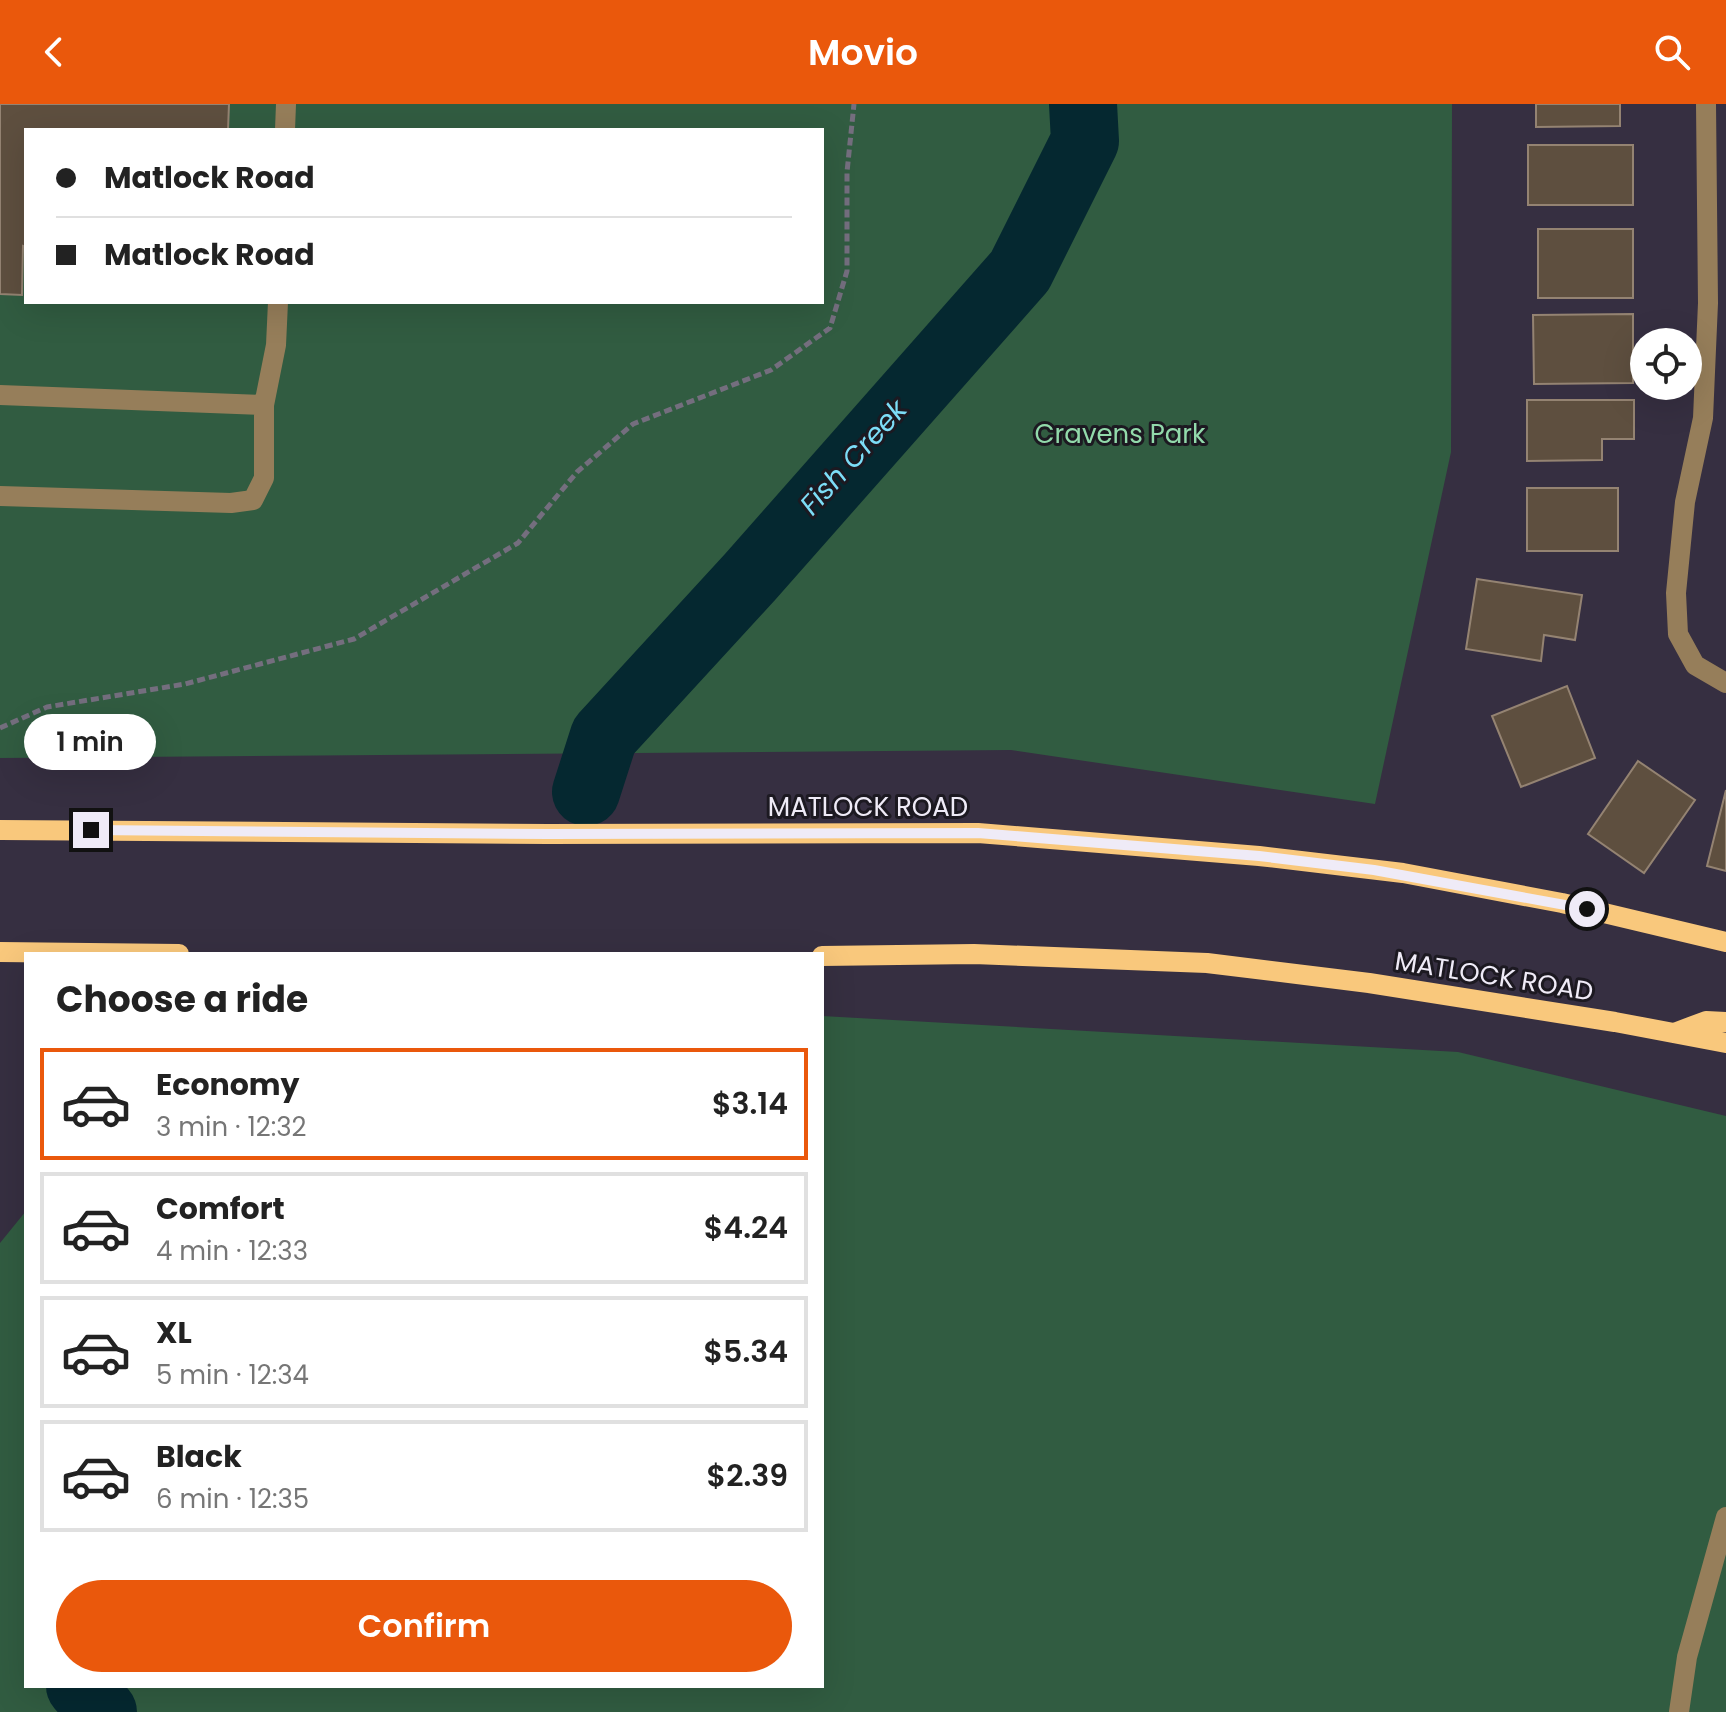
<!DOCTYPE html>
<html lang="en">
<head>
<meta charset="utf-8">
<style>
  :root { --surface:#fff; --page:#f6f6f6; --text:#222; --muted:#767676; --line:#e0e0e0; --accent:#ea580c }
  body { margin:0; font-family:Poppins,sans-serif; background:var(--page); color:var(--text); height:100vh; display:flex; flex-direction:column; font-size:30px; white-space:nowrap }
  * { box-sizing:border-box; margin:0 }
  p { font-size:26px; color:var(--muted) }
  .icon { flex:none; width:44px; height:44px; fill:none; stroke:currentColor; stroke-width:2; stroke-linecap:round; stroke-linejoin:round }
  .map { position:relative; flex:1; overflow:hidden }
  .details { position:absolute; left:24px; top:848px; width:800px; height:736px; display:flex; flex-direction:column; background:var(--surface); border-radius:0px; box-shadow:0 8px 32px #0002 }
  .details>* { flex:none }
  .top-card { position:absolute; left:24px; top:24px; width:800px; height:176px; border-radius:0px; box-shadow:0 8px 32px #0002; display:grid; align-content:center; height:176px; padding:0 32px; background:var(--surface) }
  .fabs { position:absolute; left:1630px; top:224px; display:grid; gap:16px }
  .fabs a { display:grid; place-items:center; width:72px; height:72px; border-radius:50%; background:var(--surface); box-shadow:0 8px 32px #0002; font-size:40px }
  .end { position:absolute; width:36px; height:36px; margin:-18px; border:10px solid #efebf7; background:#111; box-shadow:0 0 0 4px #111 }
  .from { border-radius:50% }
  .bubble { position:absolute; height:56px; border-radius:28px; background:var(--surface); box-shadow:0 8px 32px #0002; font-size:26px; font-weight:600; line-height:56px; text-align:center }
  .top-card b { display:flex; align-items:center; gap:28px; height:76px; font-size:30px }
  .top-card b+b { border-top:2px solid var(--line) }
  .top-card i { width:20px; height:20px; background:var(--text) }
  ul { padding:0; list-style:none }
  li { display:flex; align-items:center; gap:24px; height:112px; margin:0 16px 12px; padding:0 16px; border:4px solid var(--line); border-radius:0px }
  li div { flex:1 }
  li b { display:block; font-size:30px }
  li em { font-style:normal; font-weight:600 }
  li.selected { border-color:var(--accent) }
  li>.icon { width:72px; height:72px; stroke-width:1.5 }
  h2 { padding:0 32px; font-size:36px; line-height:96px }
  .action { display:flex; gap:16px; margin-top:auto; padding:16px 32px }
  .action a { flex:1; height:92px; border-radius:48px; background:var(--accent); color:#fff; font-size:32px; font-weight:600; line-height:92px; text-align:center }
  header { display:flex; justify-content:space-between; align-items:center; height:104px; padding:0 32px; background:var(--accent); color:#fff; font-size:36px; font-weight:600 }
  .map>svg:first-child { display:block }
  .green { fill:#315c41; fill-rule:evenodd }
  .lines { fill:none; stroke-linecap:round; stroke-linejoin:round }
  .river { stroke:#052830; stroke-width:68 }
  .building { fill:#5e4f3f; stroke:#948372; stroke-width:2 }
  .path { stroke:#746e7e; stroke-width:5; stroke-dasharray:8 4; stroke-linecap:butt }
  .minor { stroke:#967e5a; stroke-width:20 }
  .major { stroke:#f9c87c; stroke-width:20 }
  .route { stroke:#efebf7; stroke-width:10 }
  .labels { text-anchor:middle; stroke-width:6; stroke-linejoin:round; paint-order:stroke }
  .park-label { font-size:26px; fill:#92daab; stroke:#1c1921 }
  .street-label { font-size:26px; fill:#efebf7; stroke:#1c1921 }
  .water-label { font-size:28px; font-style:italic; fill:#7cddf7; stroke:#1c1921 }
</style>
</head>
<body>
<header><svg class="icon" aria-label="back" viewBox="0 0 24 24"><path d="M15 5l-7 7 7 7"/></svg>Movio<svg class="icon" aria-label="search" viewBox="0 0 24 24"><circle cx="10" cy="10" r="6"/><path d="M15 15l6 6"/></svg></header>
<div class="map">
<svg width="1726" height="1608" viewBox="0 0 1726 1608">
  <rect width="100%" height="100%" fill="#362f41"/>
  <!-- green -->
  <path class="green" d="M0 0H1452L1451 348 1375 700 1011 646 0 654ZM26 26H822V198H26Z
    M822 912 1458 948 1726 1012V1608H0V1139L26 1107V1582H822Z"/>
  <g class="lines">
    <!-- river -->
    <path class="river" d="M586 688 604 632 750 473 1020 167 1085 37 1083 0
      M80 1582 103 1608"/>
  </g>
  <!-- building -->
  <path class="building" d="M0 0H229L228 26H26V143L23 142 22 191 0 190Z
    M1536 0H1620V22L1536 23Z
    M1528 41H1633V101H1528Z
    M1538 125H1633V194H1538Z
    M1633 210V279L1534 280 1533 211Z
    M1527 296H1634V335H1602V356L1527 357Z
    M1527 384H1618V447H1527Z
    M1477 475 1582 491 1575 536 1544 531 1541 557 1466 545Z
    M1567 582 1595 654 1521 683 1492 612Z
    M1638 657 1695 696 1644 769 1588 730Z
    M1726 686V767L1707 762Z"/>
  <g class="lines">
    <!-- path -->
    <path class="path" d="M0 624 47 603 185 580 354 535 518 439 577 368 633 320 771 266 830 224 847 167V68L854 0"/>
    <!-- minor -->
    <path class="minor" d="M1706 0 1708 199 1703 314 1685 398 1676 489 1678 530 1695 561 1726 579
      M285 26 286 0
      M0 291 264 301V374L253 396 231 399 0 392
      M264 301 276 241 278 198
      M1679 1608 1687 1553 1726 1413"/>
    <!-- major -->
    <path class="major" d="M0 726 548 730 978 729 1259 752 1403 769 1562 799 1726 838
      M0 848 179 850
      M822 852 974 850 1207 859 1369 879 1615 918 1726 939
      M1674 929 1706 917 1726 918"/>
  </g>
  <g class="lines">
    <!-- route -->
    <path class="route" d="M91 726 548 730 978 729 1259 752 1374 766 1587 805"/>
  </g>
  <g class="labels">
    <!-- park labels -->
    <g class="park-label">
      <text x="1120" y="339">Cravens Park</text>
    </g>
    <!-- street labels -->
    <g class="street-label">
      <text x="868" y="712">MATLOCK ROAD</text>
      <text transform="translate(1494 872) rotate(9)" y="9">MATLOCK ROAD</text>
    </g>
    <!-- water labels -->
    <g class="water-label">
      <text transform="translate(853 353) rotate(-48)" y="10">Fish Creek</text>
    </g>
  </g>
</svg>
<div class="fabs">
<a><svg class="icon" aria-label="locate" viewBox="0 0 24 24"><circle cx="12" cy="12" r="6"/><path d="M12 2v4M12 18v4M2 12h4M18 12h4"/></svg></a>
</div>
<i class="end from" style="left:1587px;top:805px"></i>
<i class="end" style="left:91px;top:726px"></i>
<div class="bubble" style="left:24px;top:610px;width:132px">1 min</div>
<div class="top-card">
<b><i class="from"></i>Matlock Road</b>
<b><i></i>Matlock Road</b>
</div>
<section class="details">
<h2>Choose a ride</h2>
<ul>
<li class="selected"><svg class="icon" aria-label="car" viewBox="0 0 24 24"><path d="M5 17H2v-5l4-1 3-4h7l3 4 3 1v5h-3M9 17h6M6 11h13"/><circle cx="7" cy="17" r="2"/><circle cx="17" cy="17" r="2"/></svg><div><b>Economy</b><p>3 min · 12:32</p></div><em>$3.14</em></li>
<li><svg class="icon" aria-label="car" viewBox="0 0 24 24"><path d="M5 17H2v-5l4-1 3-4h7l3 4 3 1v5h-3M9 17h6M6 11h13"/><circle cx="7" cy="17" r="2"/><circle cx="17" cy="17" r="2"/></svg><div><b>Comfort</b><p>4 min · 12:33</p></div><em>$4.24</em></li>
<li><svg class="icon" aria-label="car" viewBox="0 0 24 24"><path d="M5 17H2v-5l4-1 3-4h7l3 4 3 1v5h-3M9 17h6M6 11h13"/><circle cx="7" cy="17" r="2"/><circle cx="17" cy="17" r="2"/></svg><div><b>XL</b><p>5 min · 12:34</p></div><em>$5.34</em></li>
<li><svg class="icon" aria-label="car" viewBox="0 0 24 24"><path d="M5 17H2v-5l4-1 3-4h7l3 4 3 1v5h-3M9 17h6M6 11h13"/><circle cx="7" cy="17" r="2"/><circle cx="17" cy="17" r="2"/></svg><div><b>Black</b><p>6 min · 12:35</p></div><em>$2.39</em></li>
</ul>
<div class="action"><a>Confirm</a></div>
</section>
</div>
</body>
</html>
